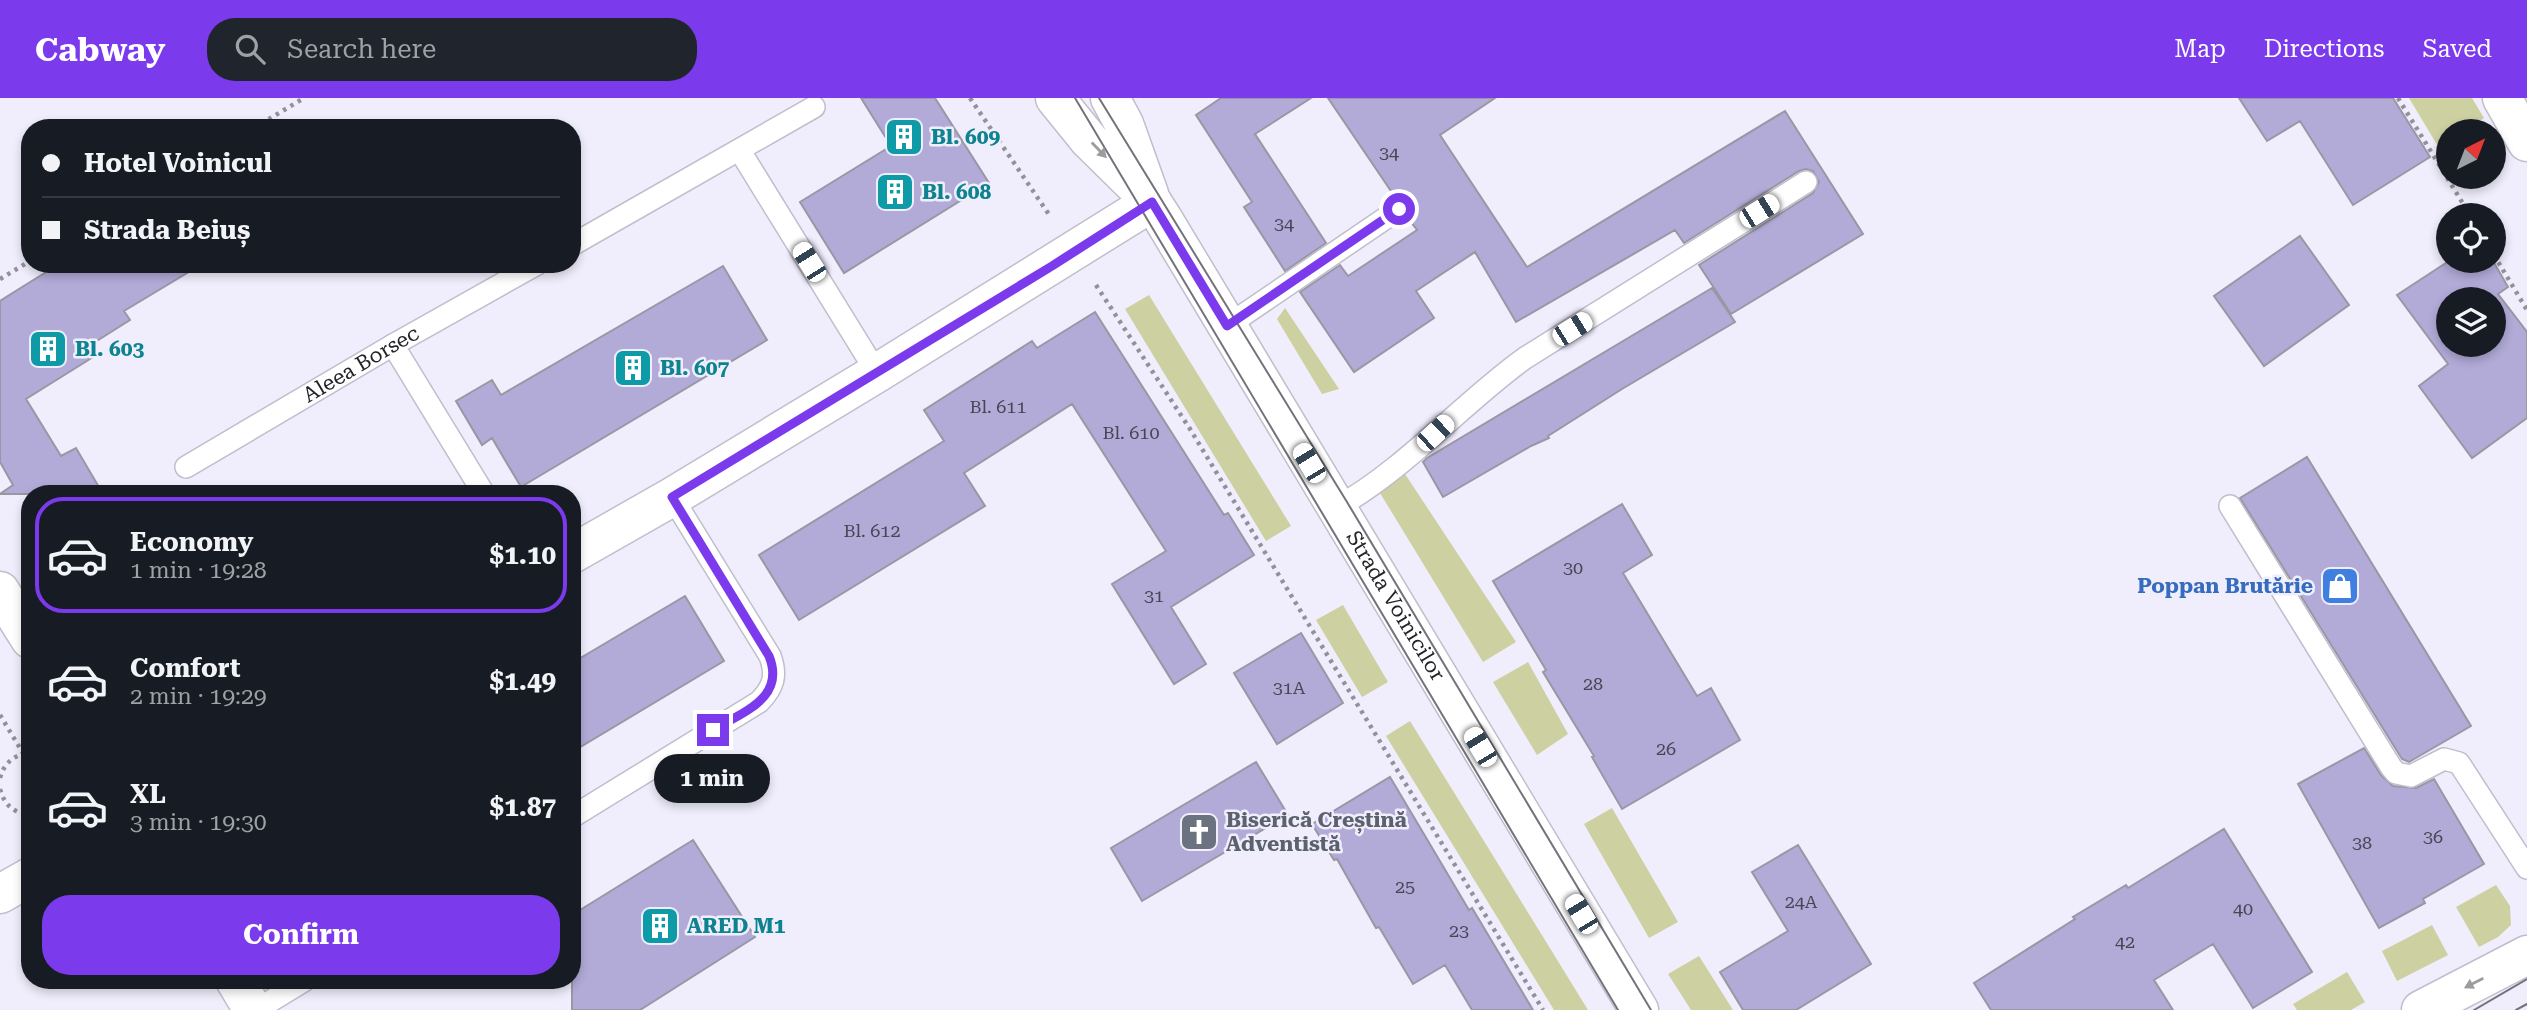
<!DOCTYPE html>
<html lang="en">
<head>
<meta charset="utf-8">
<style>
  :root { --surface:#171b24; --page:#20242c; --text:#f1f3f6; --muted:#9ea1a6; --line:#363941; --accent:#7c3aed }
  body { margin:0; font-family:"Roboto Serif",serif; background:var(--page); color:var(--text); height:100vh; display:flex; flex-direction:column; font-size:26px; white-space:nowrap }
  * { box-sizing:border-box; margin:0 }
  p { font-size:23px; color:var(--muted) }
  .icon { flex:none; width:38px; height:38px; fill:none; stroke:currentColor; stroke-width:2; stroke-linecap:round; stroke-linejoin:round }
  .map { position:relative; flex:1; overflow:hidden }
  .drawer { position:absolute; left:21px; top:387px; width:560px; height:504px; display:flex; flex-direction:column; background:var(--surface); border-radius:28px; box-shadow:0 4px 10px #0003 }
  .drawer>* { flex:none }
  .top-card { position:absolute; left:21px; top:21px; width:560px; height:154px; border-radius:28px; box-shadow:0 4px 10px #0003; display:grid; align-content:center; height:154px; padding:0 21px; background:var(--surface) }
  .needle { width:46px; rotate:42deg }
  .tools { position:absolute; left:2436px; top:21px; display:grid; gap:14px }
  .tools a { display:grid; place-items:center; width:70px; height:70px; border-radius:50%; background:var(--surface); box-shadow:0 4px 10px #0003; font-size:35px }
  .end { position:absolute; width:32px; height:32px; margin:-16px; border:9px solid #7c3aed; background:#fff; box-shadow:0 0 0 4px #fff }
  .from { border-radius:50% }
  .bubble { position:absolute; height:49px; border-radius:24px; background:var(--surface); box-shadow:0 4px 10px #0003; font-size:23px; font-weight:700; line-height:49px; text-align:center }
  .car { position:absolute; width:21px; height:42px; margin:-21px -10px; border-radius:9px; box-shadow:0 0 5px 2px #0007; background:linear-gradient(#fff 24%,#345 0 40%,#fff 0 76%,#345 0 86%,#fff 0) }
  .top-card b { display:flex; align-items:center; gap:24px; height:66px; font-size:26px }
  .top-card b+b { border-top:2px solid var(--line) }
  .top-card i { width:18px; height:18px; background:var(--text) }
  ul { padding:12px 0 0; list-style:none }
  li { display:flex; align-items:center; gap:21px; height:116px; margin:0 14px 10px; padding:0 7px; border:4px solid transparent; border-radius:28px }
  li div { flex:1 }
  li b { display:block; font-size:26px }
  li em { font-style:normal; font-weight:700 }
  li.on { border-color:var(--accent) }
  li>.icon { width:63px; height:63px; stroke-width:1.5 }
  .primary-button { display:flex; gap:14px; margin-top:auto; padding:14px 21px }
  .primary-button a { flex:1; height:80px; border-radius:28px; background:var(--accent); color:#fff; font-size:28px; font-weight:700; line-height:80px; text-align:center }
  header { display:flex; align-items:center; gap:42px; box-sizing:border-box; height:98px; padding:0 35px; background:var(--accent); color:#fff }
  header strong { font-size:33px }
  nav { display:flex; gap:38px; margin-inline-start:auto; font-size:24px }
  .search { width:490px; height:63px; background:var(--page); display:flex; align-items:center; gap:18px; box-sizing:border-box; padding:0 24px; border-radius:28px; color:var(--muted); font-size:26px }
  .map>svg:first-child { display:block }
  .green { fill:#cdd0a1 }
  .building { fill:#b2abd8; stroke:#9897a3; stroke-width:2; fill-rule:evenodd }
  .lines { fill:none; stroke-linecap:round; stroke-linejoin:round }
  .service-casing { stroke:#c0becc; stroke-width:24 }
  .minor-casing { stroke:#c0becc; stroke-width:41 }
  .tertiary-casing { stroke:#c0becc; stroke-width:41 }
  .secondary-casing { stroke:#c0becc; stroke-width:41 }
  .path { stroke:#92919b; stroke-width:4.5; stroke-dasharray:3.5 5; stroke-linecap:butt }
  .service { stroke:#fff; stroke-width:21 }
  .minor { stroke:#fff; stroke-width:38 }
  .tertiary { stroke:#fff; stroke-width:38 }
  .secondary { stroke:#fff; stroke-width:38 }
  .tram { stroke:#74727b; stroke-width:2 }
  .oneway { fill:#9c9c9e }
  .route { stroke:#7c3aed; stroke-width:9 }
  .labels { text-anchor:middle; stroke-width:5; stroke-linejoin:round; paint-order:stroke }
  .number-label { font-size:18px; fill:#484554 }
  .culture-label { font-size:21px; font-weight:bold; fill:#0d838f; stroke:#f0eefc; text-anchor:start }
  .street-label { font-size:21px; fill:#242328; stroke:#f0eefc }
  .shop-label { font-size:21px; font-weight:bold; fill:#366cbe; stroke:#f0eefc; text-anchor:end }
  .worship-label { font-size:21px; font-weight:bold; fill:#5b616d; stroke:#f0eefc; text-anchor:start }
</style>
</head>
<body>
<header>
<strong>Cabway</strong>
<div class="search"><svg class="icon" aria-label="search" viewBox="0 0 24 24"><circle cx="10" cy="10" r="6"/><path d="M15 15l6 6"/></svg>Search here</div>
<nav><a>Map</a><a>Directions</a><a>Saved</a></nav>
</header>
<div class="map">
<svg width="2527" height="912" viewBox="0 0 2527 912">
  <rect width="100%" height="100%" fill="#f0eefc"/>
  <!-- green -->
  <path class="green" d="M2409 0H2472L2484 20 2464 33H2448V44L2439 50Z
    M1149 197 1291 428 1266 443 1125 211Z
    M1285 210 1339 291 1322 296 1277 221Z
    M1405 376 1516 544 1483 564 1380 395Z
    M1343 507 1388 584 1362 599 1316 522Z
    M1528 564 1568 636 1537 657 1493 584Z
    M1410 623 1588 912H1554L1386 638Z
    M1612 710 1678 824 1649 840 1584 726Z
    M2496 787 2510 808 2511 827 2498 839 2479 849 2456 809Z
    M2432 827 2448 857 2397 883 2382 853Z
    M1699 858 1733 912H1691L1668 876Z
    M2347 874 2365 904 2351 912H2297L2293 906Z"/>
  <!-- building -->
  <path class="building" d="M861 0H935L989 85 844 175 800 104 891 48Z
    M1221 0H1311L1255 36 1326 145 1285 173 1244 109 1252 104 1196 17Z
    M1328 0H1495L1440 37 1527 169 1785 13 1863 136 1731 216 1699 167 1813 95 1819 84 1813 73 1806 71 1799 73 1684 145 1675 132 1516 224 1475 154 1416 193 1434 220 1354 274 1300 194 1340 167 1348 178 1417 132 1408 120 1412 111 1410 104 1404 99H1395Z
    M2239 0H2393L2430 59 2353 107 2300 23 2267 43Z
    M2300 138 2349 207 2264 268 2214 198Z
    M2449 163H2493L2508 189 2498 196 2527 234V320L2472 360 2419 288 2448 266 2397 197ZM2448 201H2494V247H2448Z
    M59 166H202L124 213 130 222 92 246 98 256 26 301 61 358 76 350 103 396H0L13 387 0 364V203Z
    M723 168 767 242 521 389 492 340 482 347 456 303 492 282 501 297Z
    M1712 190 1735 224 1622 291 1548 338 1549 340 1531 348 1443 399 1423 364 1427 360Z
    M1095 214 1224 417 1228 415 1254 457 1171 509 1206 566 1174 586 1112 486 1166 453 1072 306 964 375 985 408 799 522 759 457 944 343 924 312 1032 243 1037 250Z
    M2307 359 2471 628 2409 664 2402 661 2240 400Z
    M1622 406 1652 457 1623 475 1697 598 1711 590 1740 642 1622 711 1592 659 1594 658 1543 574 1546 572 1493 483Z
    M685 498 724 563 572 654V565Z
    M1301 535 1343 605 1277 646 1234 575Z
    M2364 650 2381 677 2393 688 2416 690 2434 681 2484 766 2423 801 2425 805 2379 830 2298 686Z
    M1256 664 1288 717 1142 803 1111 750Z
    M1390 679 1469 812 1472 810 1533 912H1472L1445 867 1413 886 1379 829 1376 830 1337 761 1334 762 1312 726Z
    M2224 731 2312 874 2253 910 2213 846 2154 882 2173 912H1991L1974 885 2075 821 2073 819 2126 787 2128 790Z
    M693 742 755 839 640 912H572V817Z
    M1798 747 1871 866 1796 912H1743L1720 874 1788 833 1752 774Z"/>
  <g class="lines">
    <defs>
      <g id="service">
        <path d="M740 53 877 275"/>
        <path d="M572 147 814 9"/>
        <path d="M1227 228 1399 111"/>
        <path d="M393 247 484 396"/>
        <path id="s1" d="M186 369 393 247 537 166"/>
        <path d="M2230 408 2391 669 2396 675 2411 678 2444 661 2459 665 2527 770"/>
        <path d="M1336 410C1407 370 1460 307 1525 260L1806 84"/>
        <path d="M572 719 759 604C774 589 777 577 770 558L672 399"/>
        <path d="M256 912 305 882"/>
      </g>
      <path id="minor" d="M2502 0 2527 44
        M572 456 672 399 877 275 1152 104
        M0 493 30 541
        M0 796 30 779
        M235 882 253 912"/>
      <path id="tertiary" d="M2421 912 2527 857"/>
      <g id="secondary">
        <path id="s2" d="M1055 0 1089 42 1152 104 1163 121 1639 912"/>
        <path d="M1110 0 1124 26 1149 96"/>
      </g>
    </defs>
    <!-- service casing -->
    <use href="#service" class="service-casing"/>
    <!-- minor casing -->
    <use href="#minor" class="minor-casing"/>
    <!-- tertiary casing -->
    <use href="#tertiary" class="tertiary-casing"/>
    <!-- secondary casing -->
    <use href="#secondary" class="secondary-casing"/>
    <!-- path -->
    <path class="path" d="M970 0 1050 118
      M2398 0 2470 117
      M254 30 304 0
      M2494 157 2527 212
      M0 181 30 163
      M1096 187 1190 331 1543 912
      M0 617 23 655
      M0 680C4 665 14 657 30 654
      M0 691C4 706 13 715 30 717"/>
    <!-- service -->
    <use href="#service" class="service"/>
    <!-- minor -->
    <use href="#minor" class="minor"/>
    <!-- tertiary -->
    <use href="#tertiary" class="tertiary"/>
    <!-- secondary -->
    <use href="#secondary" class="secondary"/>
    <!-- tram -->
    <path class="tram" d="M1075 0 1618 912
      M1099 0 1347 404 1651 912
      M2474 912 2527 881
      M2516 912 2527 906"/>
  </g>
  <!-- one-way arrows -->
  <defs><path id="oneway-solid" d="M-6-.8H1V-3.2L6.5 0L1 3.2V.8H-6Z" transform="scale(1.75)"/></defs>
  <g class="oneway">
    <use href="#oneway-solid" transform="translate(1099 52) rotate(46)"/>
    <use href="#oneway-solid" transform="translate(2474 885) rotate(153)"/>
  </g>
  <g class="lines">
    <!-- route -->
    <path class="route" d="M713 632C743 614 786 600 769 558L672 399 1052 168 1152 104 1227 228 1399 111"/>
  </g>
  <!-- icons -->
  <defs>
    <symbol id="building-square" viewBox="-11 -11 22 22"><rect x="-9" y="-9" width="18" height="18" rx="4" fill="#0f9aa8" stroke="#f0eefc"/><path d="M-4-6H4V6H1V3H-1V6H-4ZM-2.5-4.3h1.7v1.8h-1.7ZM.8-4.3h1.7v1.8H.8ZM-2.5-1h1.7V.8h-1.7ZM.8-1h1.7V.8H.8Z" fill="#fff"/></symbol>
    <symbol id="shop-square" viewBox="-11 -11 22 22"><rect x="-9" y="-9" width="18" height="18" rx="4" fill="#3f7fe0" stroke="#f0eefc"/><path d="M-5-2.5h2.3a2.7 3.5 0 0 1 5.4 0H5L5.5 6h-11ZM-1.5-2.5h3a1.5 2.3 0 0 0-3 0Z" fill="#fff"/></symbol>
    <symbol id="church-square" viewBox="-11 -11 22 22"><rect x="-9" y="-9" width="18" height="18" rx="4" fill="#6b7280" stroke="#f0eefc"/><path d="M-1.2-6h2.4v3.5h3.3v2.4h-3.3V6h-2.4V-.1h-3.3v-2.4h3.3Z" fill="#fff"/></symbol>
  </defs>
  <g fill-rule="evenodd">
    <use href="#building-square" x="882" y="17" width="44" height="44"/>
    <use href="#building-square" x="873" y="72" width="44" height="44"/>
    <use href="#building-square" x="26" y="229" width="44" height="44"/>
    <use href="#building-square" x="611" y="248" width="44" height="44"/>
    <use href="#shop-square" x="2318" y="466" width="44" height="44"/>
    <use href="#church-square" x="1177" y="712" width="44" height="44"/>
    <use href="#building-square" x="638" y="806" width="44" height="44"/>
  </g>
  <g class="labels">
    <!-- number labels -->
    <g class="number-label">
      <text x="1389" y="61">34</text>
      <text x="1284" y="132">34</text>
      <text x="998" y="315">Bl. 611</text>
      <text x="1131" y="341">Bl. 610</text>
      <text x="872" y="439">Bl. 612</text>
      <text x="1573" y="476">30</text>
      <text x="1154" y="504">31</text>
      <text x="1593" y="592">28</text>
      <text x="1289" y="596">31A</text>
      <text x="1666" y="657">26</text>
      <text x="2433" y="745">36</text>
      <text x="2362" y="751">38</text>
      <text x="1405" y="795">25</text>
      <text x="1801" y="810">24A</text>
      <text x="2243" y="817">40</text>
      <text x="1459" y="839">23</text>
      <text x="2125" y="850">42</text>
    </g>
    <!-- culture labels -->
    <g class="culture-label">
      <text x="931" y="46">Bl. 609</text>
      <text x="922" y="101">Bl. 608</text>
      <text x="75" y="258">Bl. 603</text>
      <text x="660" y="277">Bl. 607</text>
      <text x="687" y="835">ARED M1</text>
    </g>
    <!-- street labels -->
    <g class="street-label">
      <text dy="7" stroke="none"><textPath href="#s1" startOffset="203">Aleea Borsec</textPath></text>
      <text dy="7" stroke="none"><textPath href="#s2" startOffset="614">Strada Voinicilor</textPath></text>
    </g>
    <!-- shop labels -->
    <g class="shop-label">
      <text x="2313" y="495">Poppan Brutărie</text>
    </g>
    <!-- worship labels -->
    <g class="worship-label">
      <text x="1226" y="729">Biserică Creștină<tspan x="1226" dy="24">Adventistă</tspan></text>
    </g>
  </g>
</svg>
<div class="tools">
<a><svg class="needle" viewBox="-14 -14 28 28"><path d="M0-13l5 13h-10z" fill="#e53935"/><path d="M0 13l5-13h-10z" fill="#9ea1a6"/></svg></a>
<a><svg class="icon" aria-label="locate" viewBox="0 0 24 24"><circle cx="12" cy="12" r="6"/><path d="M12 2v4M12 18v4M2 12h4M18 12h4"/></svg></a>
<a><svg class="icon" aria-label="layers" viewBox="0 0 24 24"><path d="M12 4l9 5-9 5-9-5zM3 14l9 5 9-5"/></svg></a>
</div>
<i class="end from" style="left:1399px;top:111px"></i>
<i class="end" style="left:713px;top:632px"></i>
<div class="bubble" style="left:654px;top:656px;width:116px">1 min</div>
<i class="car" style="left:1759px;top:113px;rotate:58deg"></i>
<i class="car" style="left:809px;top:164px;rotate:328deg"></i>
<i class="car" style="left:1572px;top:231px;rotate:58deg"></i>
<i class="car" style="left:1435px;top:335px;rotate:47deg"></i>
<i class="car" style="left:1309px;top:365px;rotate:329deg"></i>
<i class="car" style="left:1480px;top:649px;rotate:329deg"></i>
<i class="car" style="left:1581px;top:816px;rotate:329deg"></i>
<div class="top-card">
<b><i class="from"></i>Hotel Voinicul</b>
<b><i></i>Strada Beiuș</b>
</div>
<section class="drawer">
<ul>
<li class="on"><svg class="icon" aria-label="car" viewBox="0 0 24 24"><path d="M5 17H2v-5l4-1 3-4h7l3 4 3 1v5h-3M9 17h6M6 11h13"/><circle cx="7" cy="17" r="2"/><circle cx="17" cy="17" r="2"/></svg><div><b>Economy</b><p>1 min · 19:28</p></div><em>$1.10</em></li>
<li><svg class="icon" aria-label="car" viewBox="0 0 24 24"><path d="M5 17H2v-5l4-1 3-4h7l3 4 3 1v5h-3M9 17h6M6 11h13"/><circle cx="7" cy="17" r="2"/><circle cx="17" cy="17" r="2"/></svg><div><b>Comfort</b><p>2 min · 19:29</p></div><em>$1.49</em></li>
<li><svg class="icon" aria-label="car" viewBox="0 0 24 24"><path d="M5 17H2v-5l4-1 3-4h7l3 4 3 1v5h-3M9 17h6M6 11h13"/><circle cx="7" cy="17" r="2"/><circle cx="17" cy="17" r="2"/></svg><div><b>XL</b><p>3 min · 19:30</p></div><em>$1.87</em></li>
</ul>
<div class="primary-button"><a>Confirm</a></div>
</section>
</div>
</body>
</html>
